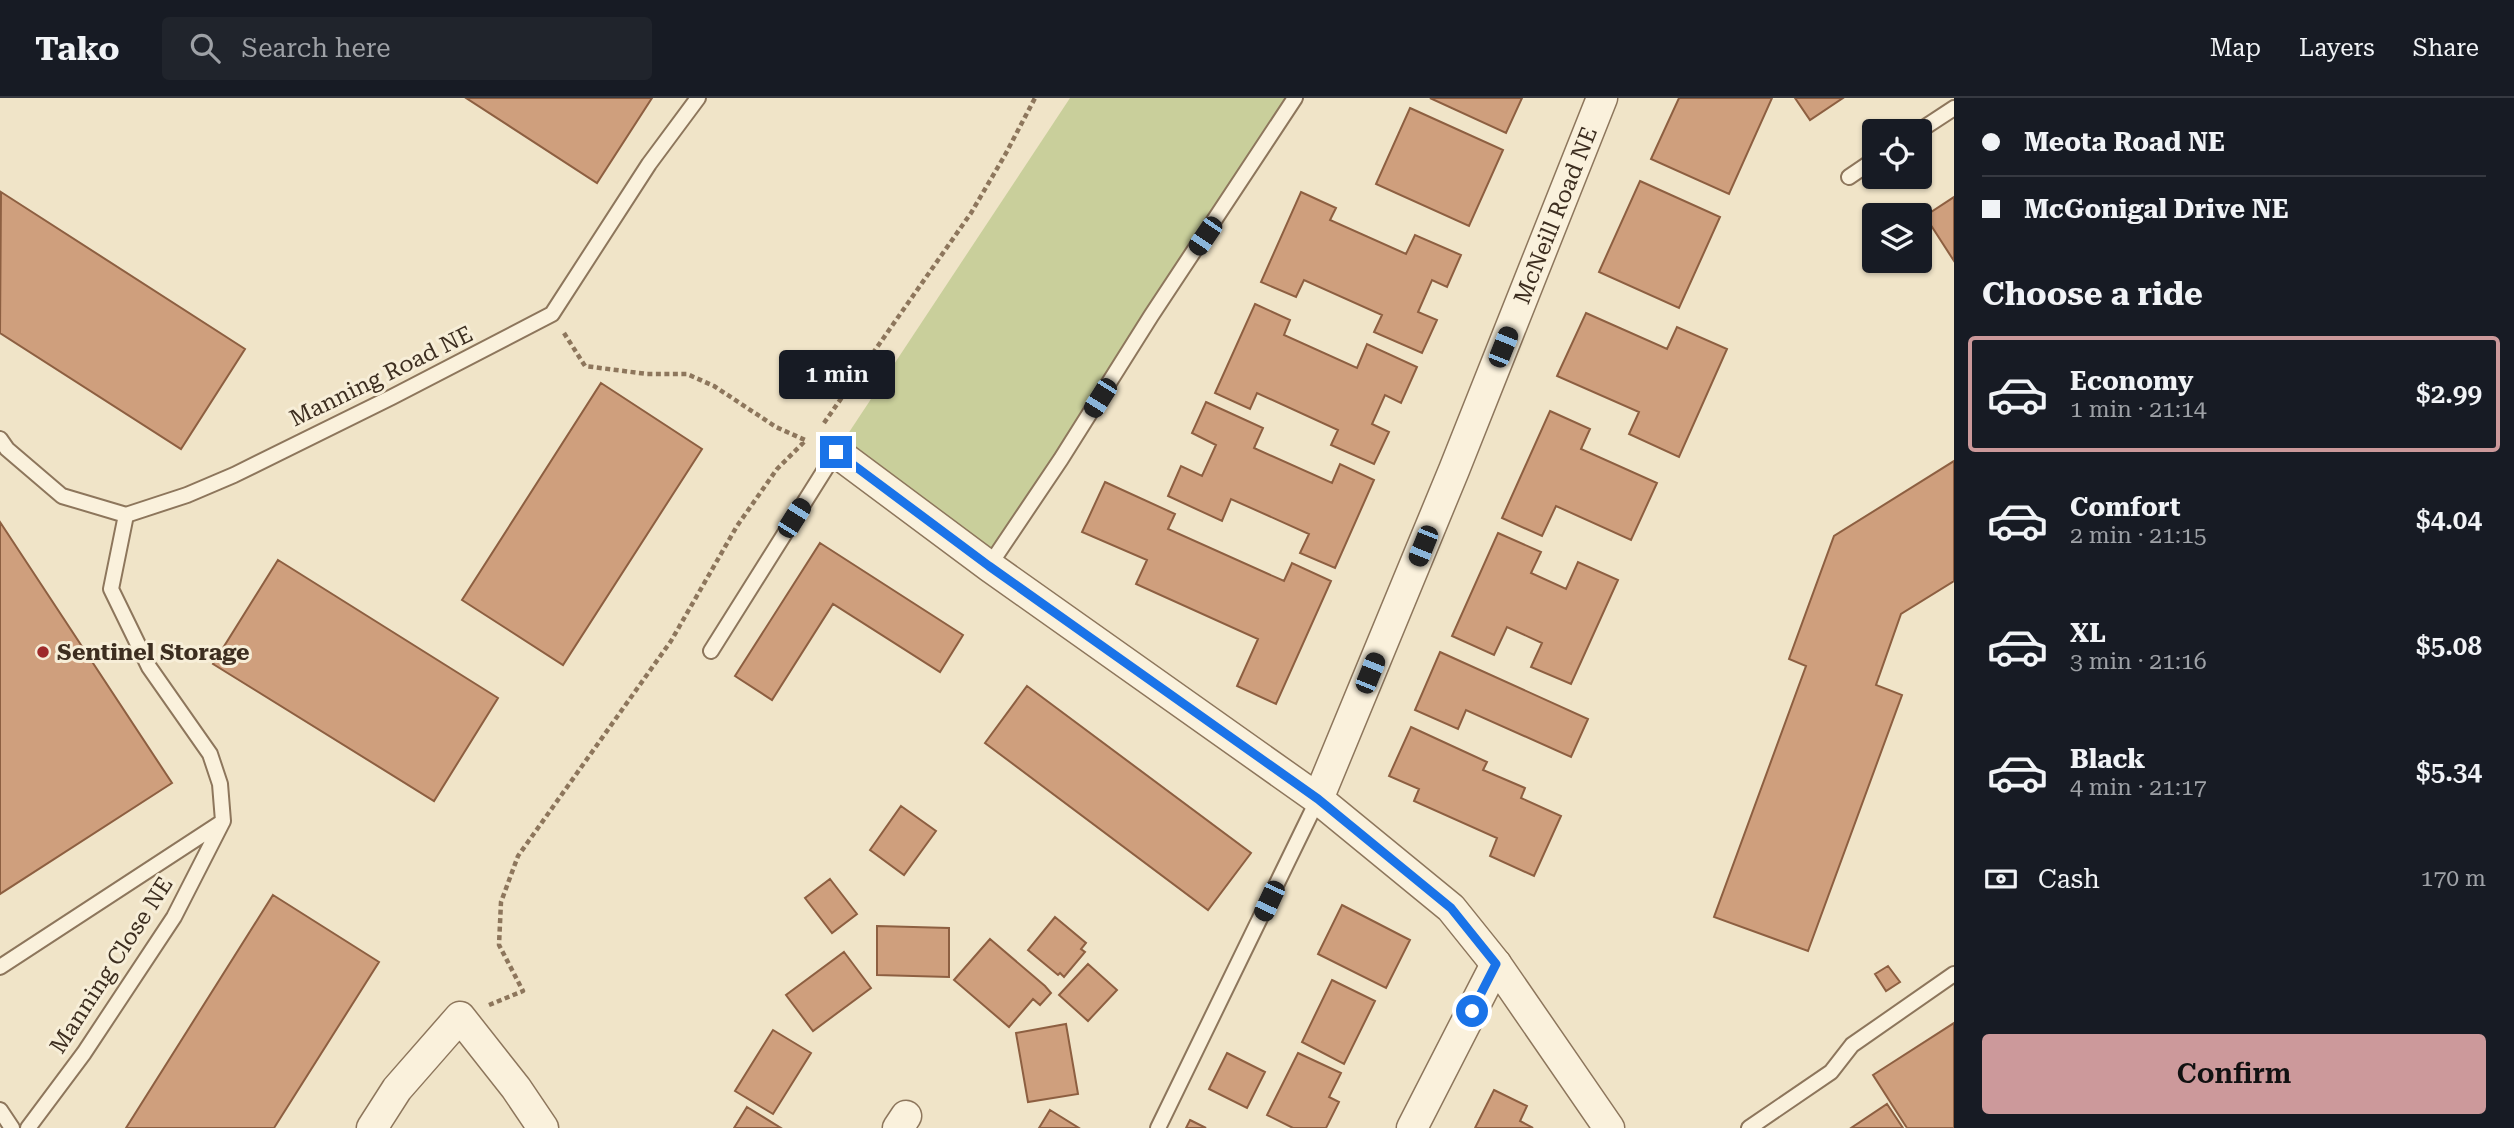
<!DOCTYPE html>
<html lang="en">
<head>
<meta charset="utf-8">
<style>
  :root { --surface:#171b24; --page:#20242c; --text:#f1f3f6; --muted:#9ea1a6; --line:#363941; --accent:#cc999b }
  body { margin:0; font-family:"Roboto Serif",serif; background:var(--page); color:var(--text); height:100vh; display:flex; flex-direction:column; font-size:26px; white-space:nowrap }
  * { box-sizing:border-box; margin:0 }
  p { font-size:23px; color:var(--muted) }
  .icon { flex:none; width:38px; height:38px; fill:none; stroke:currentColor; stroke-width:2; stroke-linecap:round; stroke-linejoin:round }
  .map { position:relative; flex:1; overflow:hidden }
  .side { display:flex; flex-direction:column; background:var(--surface); width:560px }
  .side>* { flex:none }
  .hud { display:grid; align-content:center; height:154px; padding:0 28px; background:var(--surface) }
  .tools { position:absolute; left:1862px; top:21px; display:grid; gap:14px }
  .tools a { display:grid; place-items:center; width:70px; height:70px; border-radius:7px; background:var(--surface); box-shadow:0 2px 5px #0004; font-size:35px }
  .end { position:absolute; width:32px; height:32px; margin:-16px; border:9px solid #1a73e8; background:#fff; box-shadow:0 0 0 4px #fff }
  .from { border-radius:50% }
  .bubble { position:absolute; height:49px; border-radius:7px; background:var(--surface); box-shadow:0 2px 5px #0004; font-size:23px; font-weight:600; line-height:49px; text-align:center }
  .car { position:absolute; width:21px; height:42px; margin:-21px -10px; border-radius:9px; box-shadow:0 0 5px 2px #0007; background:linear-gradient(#222 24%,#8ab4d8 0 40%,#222 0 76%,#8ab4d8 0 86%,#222 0) }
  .hud b { display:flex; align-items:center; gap:24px; height:66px; font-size:26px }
  .hud b+b { border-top:2px solid var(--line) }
  .hud i { width:18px; height:18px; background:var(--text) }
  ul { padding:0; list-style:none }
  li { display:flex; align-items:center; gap:21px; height:116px; margin:0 14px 10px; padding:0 14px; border:4px solid transparent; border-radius:7px }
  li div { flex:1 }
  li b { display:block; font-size:26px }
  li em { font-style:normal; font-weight:600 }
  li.on { border-color:var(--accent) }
  li>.icon { width:63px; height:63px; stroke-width:1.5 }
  h2 { padding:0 28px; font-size:32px; line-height:84px }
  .pay { display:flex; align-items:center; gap:18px; height:77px; padding:0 28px; font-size:26px }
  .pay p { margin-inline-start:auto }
  .action { display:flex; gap:14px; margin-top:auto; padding:14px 28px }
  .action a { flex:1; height:80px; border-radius:7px; background:var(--accent); color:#111; font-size:28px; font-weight:600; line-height:80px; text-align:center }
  header { display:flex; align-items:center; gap:42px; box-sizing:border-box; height:98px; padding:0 35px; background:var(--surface); border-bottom:2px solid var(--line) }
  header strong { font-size:33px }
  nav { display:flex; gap:38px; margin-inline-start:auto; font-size:24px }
  .search { width:490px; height:63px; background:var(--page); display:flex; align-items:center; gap:18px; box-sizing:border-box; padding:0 24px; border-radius:7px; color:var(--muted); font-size:26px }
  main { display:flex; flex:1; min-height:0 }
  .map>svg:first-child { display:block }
  .green { fill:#c9cf9b }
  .building { fill:#cf9f7d; stroke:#8d5f41; stroke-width:2 }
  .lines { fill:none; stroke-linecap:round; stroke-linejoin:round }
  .lane-casing { stroke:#8d765c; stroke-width:18 }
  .street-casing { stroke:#8d765c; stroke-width:33 }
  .path { stroke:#8d765c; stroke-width:4.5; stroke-dasharray:5 3.5; stroke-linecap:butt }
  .lane { stroke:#faf1dc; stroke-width:14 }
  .street { stroke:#faf1dc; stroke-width:30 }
  .route { stroke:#1a73e8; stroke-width:9 }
  .poi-dot { fill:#9e2a2b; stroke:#f7eed8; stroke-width:2.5 }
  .labels { text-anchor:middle; stroke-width:6; stroke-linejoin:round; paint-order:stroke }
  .street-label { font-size:23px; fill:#3d2e20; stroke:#f7eed8 }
  .poi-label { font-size:23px; font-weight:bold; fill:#3d2e20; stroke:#f7eed8; text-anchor:start }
</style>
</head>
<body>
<header>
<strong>Tako</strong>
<div class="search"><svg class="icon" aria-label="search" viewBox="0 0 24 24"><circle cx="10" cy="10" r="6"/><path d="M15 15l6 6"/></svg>Search here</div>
<nav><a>Map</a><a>Layers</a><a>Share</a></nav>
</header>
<main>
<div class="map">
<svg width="1954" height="1030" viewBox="0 0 1954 1030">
  <rect width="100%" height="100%" fill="#f0e4c8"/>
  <!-- green -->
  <path class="green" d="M1070 0H1295L989 468 836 354Z"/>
  <!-- building -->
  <path class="building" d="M466 0H652L597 85Z
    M1430 0H1522L1506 35Z
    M1679 0H1772L1729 96 1651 61Z
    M1795 0H1843L1810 22Z
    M1410 10 1503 52 1469 128 1376 86Z
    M1640 83 1720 119 1679 210 1599 174Z
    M1 94 245 251 181 351 0 235Z
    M1301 94 1336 110 1330 122 1406 156 1415 137 1461 157 1447 189 1432 182 1418 214 1437 222 1422 255 1374 234 1382 217 1304 182 1296 199 1261 184Z
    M1954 99V163L1925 118Z
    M1255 206 1290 222 1284 237 1357 270 1367 246 1417 269 1401 305 1385 297 1372 326 1389 334 1374 366 1331 347 1338 332 1257 295 1250 311 1215 295Z
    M1586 215 1667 251 1677 229 1727 251 1679 359 1629 336 1639 314 1557 278Z
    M601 285 702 351 563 567 462 502Z
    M1206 304 1263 330 1254 350 1332 385 1340 366 1374 382 1335 470 1300 455 1309 436 1231 401 1222 423 1168 398 1181 368 1202 378 1216 347 1192 335Z
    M1550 313 1590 331 1581 351 1657 385 1631 442 1556 408 1542 438 1502 420Z
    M1954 363V483L1901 516 1876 587 1902 597 1808 853 1714 819 1806 568 1789 561 1834 438Z
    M1105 384 1175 416 1168 431 1284 483 1292 465 1331 483 1276 606 1237 588 1258 541 1136 486 1147 462 1082 434Z
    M0 424 172 685 0 796Z
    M1498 435 1541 454 1531 475 1566 491 1578 464 1618 482 1571 586 1531 569 1542 545 1507 529 1494 557 1452 538Z
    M820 445 963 537 940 574 833 506 772 602 735 578Z
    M278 462 498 600 434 703 213 566Z
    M1440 554 1588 621 1571 659 1466 612 1458 631 1415 612Z
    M1027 588 1251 755 1208 812 985 645Z
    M1411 629 1487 664 1483 672 1525 690 1521 700 1561 718 1534 778 1490 758 1497 740 1414 703 1419 691 1389 678Z
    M901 708 936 733 904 777 870 752Z
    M830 781 857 816 832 835 805 800Z
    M273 797 379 864 274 1030H126Z
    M1342 807 1410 842 1386 890 1318 856Z
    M1055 819 1086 845 1081 851 1085 854 1064 879 1060 875 1058 877 1028 852Z
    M877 828 949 830V879L877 877Z
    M990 841 1045 888 1051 895 1040 907 1033 901 1009 929 954 882Z
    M844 854 871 890 813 933 786 897Z
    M1088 866 1117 892 1088 923 1059 897Z
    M1888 868 1900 884 1886 893 1875 876Z
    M1332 882 1375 903 1344 966 1302 944Z
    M1954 925V1030H1907L1873 977Z
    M1066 926 1078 996 1028 1004 1016 935Z
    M773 932 811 955 773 1016 735 993Z
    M1227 955 1265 974 1247 1010 1209 991Z
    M1298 955 1341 975 1329 999 1339 1004 1326 1030H1293L1267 1017Z
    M1494 992 1527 1008 1520 1023 1533 1030H1475Z
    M1887 1006 1903 1030H1851Z
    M747 1009 781 1030H734Z
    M1050 1012 1079 1030H1039Z
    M1190 1022 1206 1030H1186Z"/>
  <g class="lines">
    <defs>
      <path id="lane" d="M1919 33 1954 10
        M1849 79 1874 62
        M0 341 7 351 62 398 126 417 187 397 234 377 392 299 552 216 649 66 698 0
        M989 468 1061 361 1151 218 1295 0
        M711 553 836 354
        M0 869 222 724
        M0 1012 12 1030
        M28 1030 84 955 174 819 223 723 220 686 210 656 149 569 111 491 126 417
        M1158 1030 1318 701
        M1749 1030 1831 974 1852 947 1954 876"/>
      <g id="street">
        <path d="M836 354 989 468 1318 701 1451 810 1496 866 1609 1030"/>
        <path id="s1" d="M1318 701 1454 372 1602 0"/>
        <path d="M372 1030 397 991 460 919 516 990 543 1030"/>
        <path d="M898 1030 906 1018"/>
        <path d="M1412 1030 1496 866"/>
      </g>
    </defs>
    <!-- lane casing -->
    <use href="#lane" class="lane-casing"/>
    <!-- street casing -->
    <use href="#street" class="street-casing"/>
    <!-- path -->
    <path class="path" d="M564 235 585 268 647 276H687L714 288 776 329 805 342
      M824 325 971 115 1005 57 1035 0
      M489 907 523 893 499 847 501 804 518 758 671 543 737 428 777 371 805 343"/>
    <!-- lane -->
    <use href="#lane" class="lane"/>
    <!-- street -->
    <use href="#street" class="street"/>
  </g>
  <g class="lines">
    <!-- route -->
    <path class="route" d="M836 354 989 468 1318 701 1451 810 1496 866 1472 913"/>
  </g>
  <!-- markers -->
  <circle class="poi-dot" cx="43" cy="554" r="7"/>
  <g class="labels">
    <!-- street labels -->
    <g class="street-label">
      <text dy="8" stroke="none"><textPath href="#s1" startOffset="630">McNeill Road NE</textPath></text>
      <text transform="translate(381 278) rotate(-26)" y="8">Manning Road NE</text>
      <text transform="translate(111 867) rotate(-57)" y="8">Manning Close NE</text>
    </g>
    <!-- poi labels -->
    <g class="poi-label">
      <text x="57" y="562">Sentinel Storage</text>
    </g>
  </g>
</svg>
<div class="tools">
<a><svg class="icon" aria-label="locate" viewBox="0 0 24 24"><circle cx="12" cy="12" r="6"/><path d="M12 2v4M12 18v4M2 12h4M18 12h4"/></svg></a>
<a><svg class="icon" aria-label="layers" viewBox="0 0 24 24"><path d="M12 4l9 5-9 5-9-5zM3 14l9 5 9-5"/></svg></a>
</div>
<i class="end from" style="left:1472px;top:913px"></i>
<i class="end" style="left:836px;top:354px"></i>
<div class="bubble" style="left:779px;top:252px;width:116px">1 min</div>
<i class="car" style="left:1205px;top:138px;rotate:214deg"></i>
<i class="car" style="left:1503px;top:249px;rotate:22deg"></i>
<i class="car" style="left:1100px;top:300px;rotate:212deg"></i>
<i class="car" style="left:794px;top:420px;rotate:32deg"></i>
<i class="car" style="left:1423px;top:448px;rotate:202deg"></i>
<i class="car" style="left:1370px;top:575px;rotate:22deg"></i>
<i class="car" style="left:1269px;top:803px;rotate:205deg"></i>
</div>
<section class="side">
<div class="hud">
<b><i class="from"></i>Meota Road NE</b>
<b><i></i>McGonigal Drive NE</b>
</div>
<h2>Choose a ride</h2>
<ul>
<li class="on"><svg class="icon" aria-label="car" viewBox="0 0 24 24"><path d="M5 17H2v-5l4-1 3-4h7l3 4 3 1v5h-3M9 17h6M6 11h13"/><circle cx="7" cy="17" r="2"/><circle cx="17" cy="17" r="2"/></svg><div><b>Economy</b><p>1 min · 21:14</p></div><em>$2.99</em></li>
<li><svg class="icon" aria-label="car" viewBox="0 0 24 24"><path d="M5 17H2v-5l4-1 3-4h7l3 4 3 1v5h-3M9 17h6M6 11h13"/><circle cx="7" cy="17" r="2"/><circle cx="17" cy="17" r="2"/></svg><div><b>Comfort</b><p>2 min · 21:15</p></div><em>$4.04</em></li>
<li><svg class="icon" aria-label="car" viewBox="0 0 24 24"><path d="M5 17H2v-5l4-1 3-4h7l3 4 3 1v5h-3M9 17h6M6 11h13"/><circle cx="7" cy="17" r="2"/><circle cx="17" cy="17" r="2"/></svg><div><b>XL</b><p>3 min · 21:16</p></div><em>$5.08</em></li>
<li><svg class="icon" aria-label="car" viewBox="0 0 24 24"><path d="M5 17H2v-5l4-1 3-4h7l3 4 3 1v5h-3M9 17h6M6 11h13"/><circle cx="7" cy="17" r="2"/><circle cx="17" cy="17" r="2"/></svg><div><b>Black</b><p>4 min · 21:17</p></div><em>$5.34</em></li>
</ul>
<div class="pay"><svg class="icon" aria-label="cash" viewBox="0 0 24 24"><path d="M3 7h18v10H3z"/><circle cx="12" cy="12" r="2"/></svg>Cash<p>170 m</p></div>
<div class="action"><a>Confirm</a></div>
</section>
</main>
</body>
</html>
